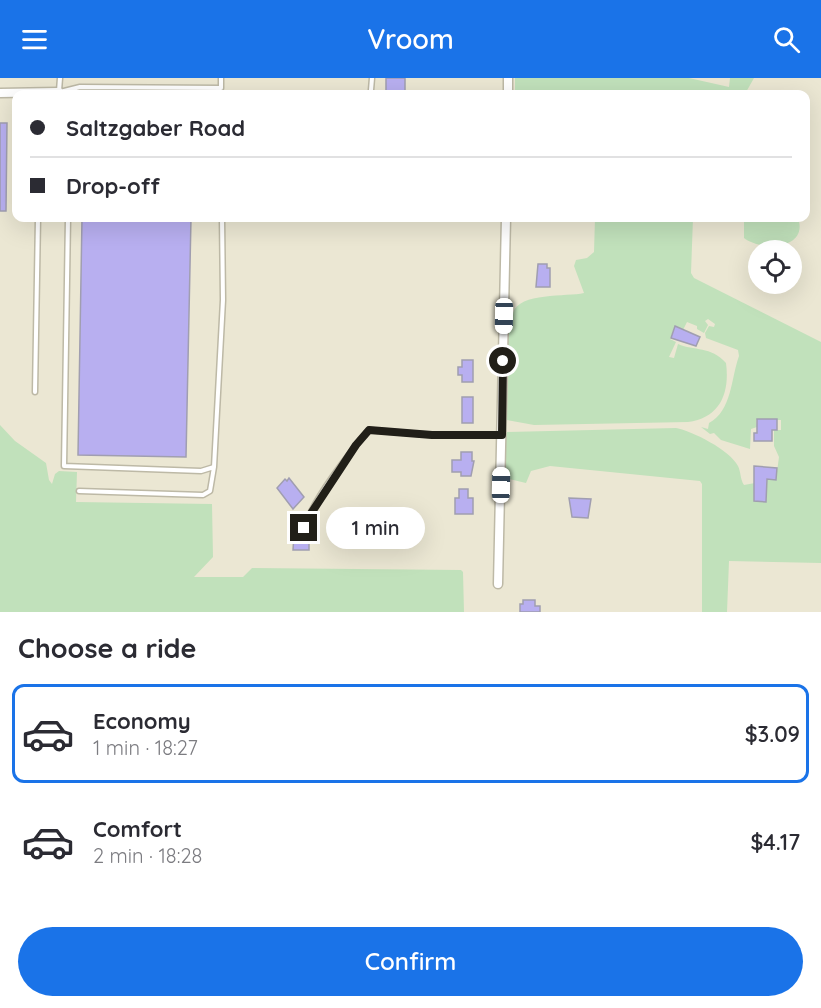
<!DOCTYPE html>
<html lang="en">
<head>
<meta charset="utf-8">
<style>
  :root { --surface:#fff; --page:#f7f7f7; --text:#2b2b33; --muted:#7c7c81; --line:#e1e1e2; --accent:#1a73e8 }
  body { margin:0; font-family:Quicksand,sans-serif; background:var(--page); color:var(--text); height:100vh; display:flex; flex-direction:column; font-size:22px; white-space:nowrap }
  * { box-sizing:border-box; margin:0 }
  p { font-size:20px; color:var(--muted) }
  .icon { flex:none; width:33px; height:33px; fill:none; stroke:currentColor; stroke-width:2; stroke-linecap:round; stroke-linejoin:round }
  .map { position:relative; height:534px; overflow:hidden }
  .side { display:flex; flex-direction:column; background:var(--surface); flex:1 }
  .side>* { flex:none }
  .guide { position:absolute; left:12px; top:12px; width:798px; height:132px; border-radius:12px; box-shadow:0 6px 24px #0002; display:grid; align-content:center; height:132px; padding:0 18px; background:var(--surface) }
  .tools { position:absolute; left:748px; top:162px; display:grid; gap:12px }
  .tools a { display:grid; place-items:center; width:54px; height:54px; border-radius:50%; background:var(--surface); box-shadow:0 6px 24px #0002; font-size:30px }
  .end { position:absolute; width:27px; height:27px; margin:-14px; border:8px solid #211f18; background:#fff; box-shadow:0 0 0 3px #fff }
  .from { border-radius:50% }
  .bubble { position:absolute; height:42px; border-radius:21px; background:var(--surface); box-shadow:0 6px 24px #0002; font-size:20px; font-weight:600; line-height:42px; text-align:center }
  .car { position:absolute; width:18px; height:36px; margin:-18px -9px; border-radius:8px; box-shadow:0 0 4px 2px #0007; background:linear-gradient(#fff 24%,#345 0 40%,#fff 0 76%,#345 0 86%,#fff 0) }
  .guide b { display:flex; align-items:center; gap:21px; height:57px; font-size:22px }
  .guide b+b { border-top:2px solid var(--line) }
  .guide i { width:15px; height:15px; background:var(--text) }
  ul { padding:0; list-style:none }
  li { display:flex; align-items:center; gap:18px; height:99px; margin:0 12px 9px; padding:0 6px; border:3px solid transparent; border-radius:12px }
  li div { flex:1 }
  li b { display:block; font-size:22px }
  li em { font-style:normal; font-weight:600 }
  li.current { border-color:var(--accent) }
  li>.icon { width:54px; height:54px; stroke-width:1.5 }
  h2 { padding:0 18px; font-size:27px; line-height:72px }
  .action { display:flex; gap:12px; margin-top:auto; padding:12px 18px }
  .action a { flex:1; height:69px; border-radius:36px; background:var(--accent); color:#fff; font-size:24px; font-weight:600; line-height:69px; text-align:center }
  header { display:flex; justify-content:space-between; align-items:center; height:78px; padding:0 18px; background:var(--accent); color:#fff; font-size:27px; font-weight:600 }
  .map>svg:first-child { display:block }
  .green { fill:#c1e1bb }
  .building { fill:#b8aff0; stroke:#a09eb0; stroke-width:1.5 }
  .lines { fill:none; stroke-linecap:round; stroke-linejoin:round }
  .service-casing { stroke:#bdb9a6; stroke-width:7 }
  .minor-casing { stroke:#bdb9a6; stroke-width:11 }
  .service { stroke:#fff; stroke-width:4 }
  .minor { stroke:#fff; stroke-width:8 }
  .route { stroke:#211f18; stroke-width:8 }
</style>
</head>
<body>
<header><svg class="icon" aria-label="menu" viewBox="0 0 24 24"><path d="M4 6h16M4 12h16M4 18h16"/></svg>Vroom<svg class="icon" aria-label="search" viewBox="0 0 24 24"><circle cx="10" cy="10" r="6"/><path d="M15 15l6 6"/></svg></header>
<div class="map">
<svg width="821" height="534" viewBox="0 0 821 534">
  <rect width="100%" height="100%" fill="#ebe7d3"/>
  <!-- green -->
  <path class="green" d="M515 0H689L729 9 730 0H754L745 16H515Z
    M595 140H693L691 195 694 200 821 264V485L729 483 727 534H702V406L700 403 550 388 531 393 526 405 505 400V357L507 354 676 350C692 353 730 372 738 388 741 394 740 401 744 407L755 405 766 424 767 401H776L779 379 774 368V352H781V342H756L757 349 751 351 750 371 721 362 714 355 710 356 701 349 708 351 709 345C732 333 731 300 739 278L738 272 706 260 705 255 709 248 714 249 715 246 708 241 705 243 708 247 704 255 697 251V248L687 244 683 252 675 248 670 261 676 264 669 279 674 280 678 266C694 273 711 268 726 285 730 315 720 340 688 344L534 347 507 342 508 236 513 235C519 214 567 219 584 215L574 188 576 182 587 180 594 174Z
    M744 140H798C809 171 762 174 744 160Z
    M0 347 15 363 46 385 49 402 52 406 55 396 59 393 77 394 76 424 212 426 213 479 194 499H243L252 490 461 492 463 494 464 534H0Z"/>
  <!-- building -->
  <path class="building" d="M386 0H405V16H386Z
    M0 45H7L6 133H0Z
    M82 140H191L186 379 78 377Z
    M538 186H547V190H550V209H536Z
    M675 248 700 259 696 268 671 260Z
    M462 282H473V304H462V297H458V289H462Z
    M462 319H473V345H462Z
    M757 341H777V352H772V363H754V355H757Z
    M461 374H472V383H474L471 398H461V394H452V382H461Z
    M754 388 777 390 776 402 767 401 766 424 754 423Z
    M289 400 304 419 293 431 277 410 285 401 287 403Z
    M459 411H468V420H473V436H455V420H459Z
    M569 420 591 421 588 440 572 439Z
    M294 456H309V472H293Z
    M523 522H535V528H540V534H520V526H523Z"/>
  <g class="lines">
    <defs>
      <path id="service" d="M371 12 372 0
        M59 13 60 0
        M60 14 80 9 221 10V0
        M68 140 64 388 201 393 214 389 223 222 222 140
        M35 314 38 140
        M79 413 203 417 210 413 214 389
        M304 450C313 422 349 375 369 352L432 357H501"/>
      <path id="minor" d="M0 15 59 14
        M508 16V0
        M498 506 506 140"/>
    </defs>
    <!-- service casing -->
    <use href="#service" class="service-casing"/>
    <!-- minor casing -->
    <use href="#minor" class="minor-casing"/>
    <!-- service -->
    <use href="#service" class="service"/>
    <!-- minor -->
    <use href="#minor" class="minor"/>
  </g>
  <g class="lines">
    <!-- route -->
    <path class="route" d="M304 450 308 440 356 367 369 352 432 357H502L503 283"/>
  </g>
</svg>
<div class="tools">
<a><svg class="icon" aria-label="locate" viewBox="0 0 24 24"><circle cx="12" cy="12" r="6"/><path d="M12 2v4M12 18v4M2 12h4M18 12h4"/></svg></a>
</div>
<i class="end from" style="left:503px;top:283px"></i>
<i class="end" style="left:304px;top:450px"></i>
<div class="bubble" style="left:326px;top:429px;width:99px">1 min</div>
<i class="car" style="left:504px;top:238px;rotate:181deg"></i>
<i class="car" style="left:501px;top:407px;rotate:1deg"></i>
<div class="guide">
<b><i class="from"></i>Saltzgaber Road</b>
<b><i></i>Drop-off</b>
</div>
</div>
<section class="side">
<h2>Choose a ride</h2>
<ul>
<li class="current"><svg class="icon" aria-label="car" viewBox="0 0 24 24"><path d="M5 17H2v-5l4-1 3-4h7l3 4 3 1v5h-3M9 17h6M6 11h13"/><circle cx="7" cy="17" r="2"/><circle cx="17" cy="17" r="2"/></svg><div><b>Economy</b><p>1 min · 18:27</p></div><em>$3.09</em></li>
<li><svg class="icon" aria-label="car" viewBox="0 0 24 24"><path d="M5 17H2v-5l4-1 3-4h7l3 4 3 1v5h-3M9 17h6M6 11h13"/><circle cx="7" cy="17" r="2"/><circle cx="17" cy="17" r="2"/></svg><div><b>Comfort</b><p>2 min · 18:28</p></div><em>$4.17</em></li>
</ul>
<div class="action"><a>Confirm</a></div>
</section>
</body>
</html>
